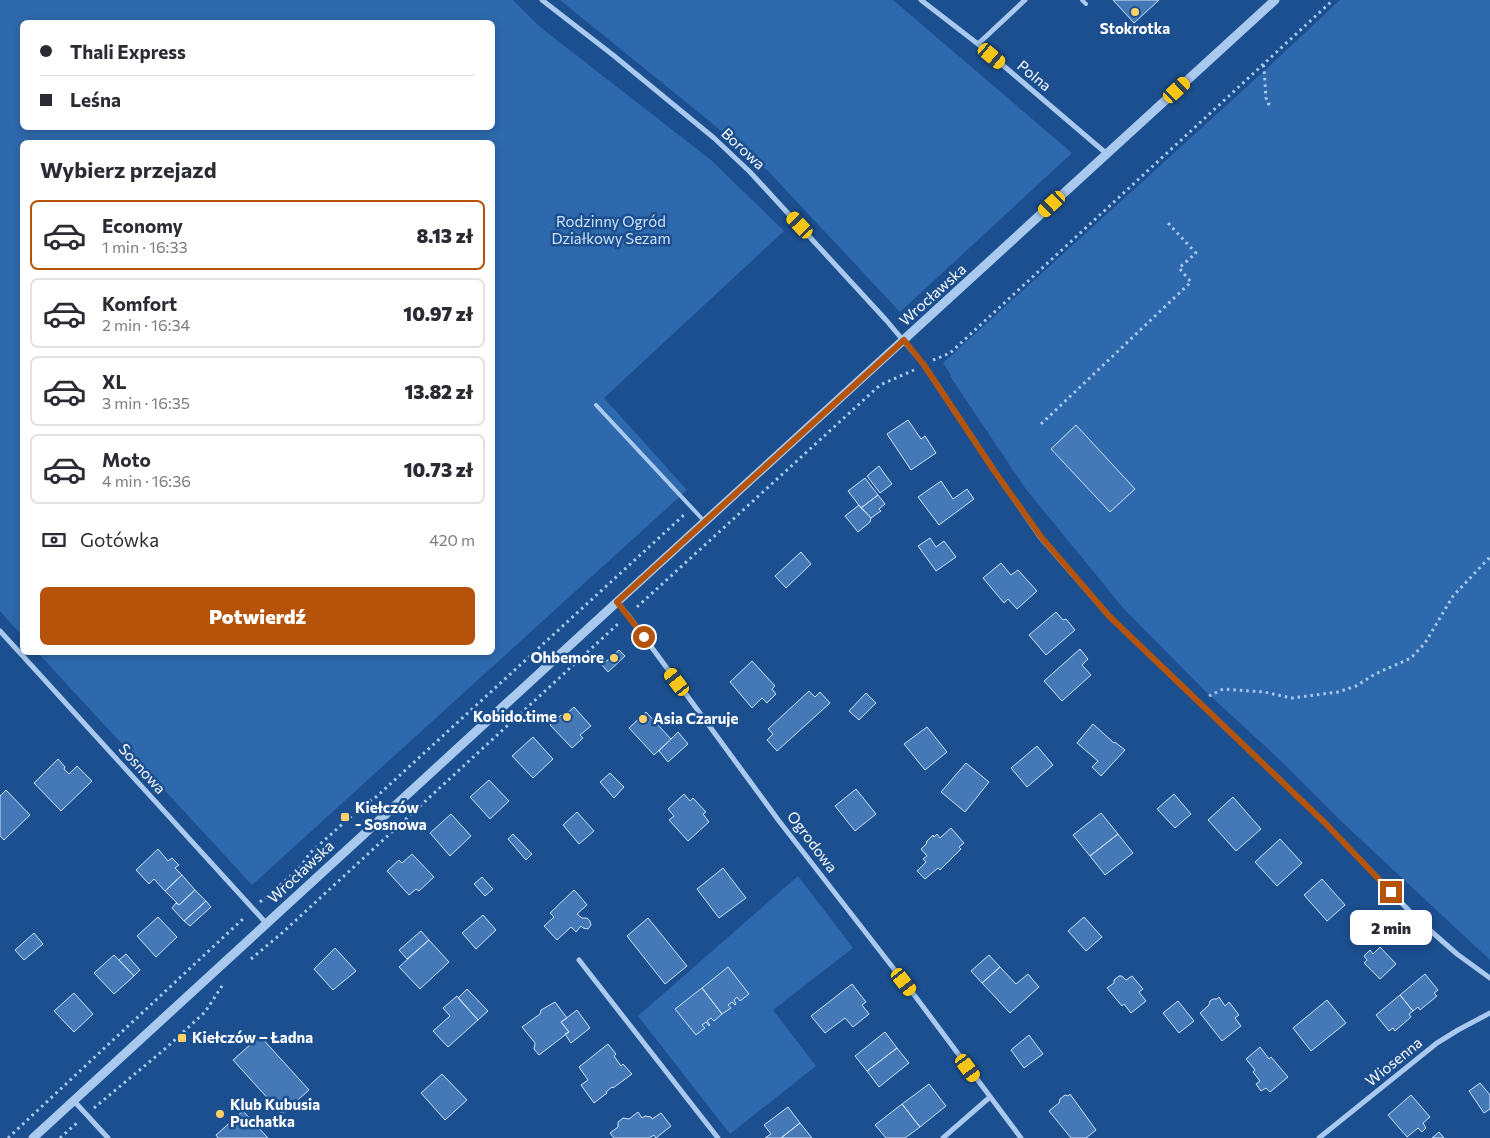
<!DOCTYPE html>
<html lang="pl">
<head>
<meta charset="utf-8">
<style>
  :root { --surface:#fff; --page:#f2f2f3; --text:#2b2b33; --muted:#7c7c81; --line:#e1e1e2; --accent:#b45309 }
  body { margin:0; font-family:Commissioner,sans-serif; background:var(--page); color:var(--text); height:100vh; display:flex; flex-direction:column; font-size:19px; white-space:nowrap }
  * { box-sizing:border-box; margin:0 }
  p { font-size:16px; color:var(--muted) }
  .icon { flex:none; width:28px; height:28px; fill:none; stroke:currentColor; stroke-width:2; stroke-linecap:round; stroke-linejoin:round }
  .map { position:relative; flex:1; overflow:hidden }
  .drawer { position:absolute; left:20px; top:140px; width:475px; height:515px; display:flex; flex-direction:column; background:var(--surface); border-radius:8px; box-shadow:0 2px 8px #0003 }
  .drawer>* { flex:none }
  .banner { position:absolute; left:20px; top:20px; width:475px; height:110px; border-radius:8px; box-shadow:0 2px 8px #0003; display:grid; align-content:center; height:110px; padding:0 20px; background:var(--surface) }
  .end { position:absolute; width:22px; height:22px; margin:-11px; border:6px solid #b45309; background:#fff; box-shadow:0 0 0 2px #fff }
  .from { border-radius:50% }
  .bubble { position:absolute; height:35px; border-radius:8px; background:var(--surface); box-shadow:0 2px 8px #0003; font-size:16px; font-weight:800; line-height:35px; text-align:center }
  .car { position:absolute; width:15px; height:30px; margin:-15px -8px; border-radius:6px; box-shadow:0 0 4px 1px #0007; background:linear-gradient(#f5c518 24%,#345 0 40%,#f5c518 0 76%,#345 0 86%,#f5c518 0) }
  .banner b { display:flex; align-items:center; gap:18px; height:48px; font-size:19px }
  .banner b+b { border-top:1px solid var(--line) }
  .banner i { width:12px; height:12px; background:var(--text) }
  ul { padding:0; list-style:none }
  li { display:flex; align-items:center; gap:15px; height:70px; margin:0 10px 8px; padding:0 10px; border:2px solid var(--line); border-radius:8px }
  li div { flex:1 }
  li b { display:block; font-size:19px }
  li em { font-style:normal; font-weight:800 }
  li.on { border-color:var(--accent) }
  li>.icon { width:45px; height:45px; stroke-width:1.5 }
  h2 { padding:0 20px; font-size:22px; line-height:60px }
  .pay { display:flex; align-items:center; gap:12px; height:55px; padding:0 20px; font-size:19px }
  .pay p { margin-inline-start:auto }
  .button { display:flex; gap:10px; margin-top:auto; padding:10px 20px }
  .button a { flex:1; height:58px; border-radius:8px; background:var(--accent); color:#fff; font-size:20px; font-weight:800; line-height:58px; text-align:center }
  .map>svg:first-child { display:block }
  .green { fill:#2e69ad; fill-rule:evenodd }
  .building { fill:#4478b7; stroke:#cfe3fa }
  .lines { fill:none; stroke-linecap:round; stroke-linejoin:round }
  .path { stroke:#a9c9ee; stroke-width:3; stroke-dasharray:2.5 4; stroke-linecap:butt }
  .service { stroke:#a9c9ee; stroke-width:4 }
  .minor { stroke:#a9c9ee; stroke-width:5 }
  .tertiary { stroke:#a9c9ee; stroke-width:9 }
  .route { stroke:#b45309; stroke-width:6 }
  .poi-dot { fill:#ffd166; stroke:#1b4f8f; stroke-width:2 }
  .labels { text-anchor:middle; stroke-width:5; stroke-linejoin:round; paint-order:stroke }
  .poi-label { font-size:15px; font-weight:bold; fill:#fff; stroke:#1b4f8f; text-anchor:start }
  .street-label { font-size:15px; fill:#fff; stroke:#1b4f8f }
  .park-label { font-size:15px; fill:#cfe3fa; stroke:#1b4f8f }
</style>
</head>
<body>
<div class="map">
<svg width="1490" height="1138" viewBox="0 0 1490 1138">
  <rect width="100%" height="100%" fill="#1b4f8f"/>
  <!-- green -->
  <path class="green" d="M0 0H513L540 27 711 160 784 231 604 398 687 490 252 885 38 653 492 652V142H22V636L0 611ZM22 22H492V128H22Z
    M560 0H893L1072 153 900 312 769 172 708 120Z
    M1340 0H1490V960L1343 823 1278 758 1205 691 1124 609 1025 488 950 376 951 375 943 363 1262 73Z
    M798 876 853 948 773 1010 816 1066 730 1134 638 1016Z"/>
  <!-- building -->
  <path class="building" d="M1113 0H1159L1134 23Z
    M908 420 921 439 925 436 936 453 911 470 887 434Z
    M1076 425 1135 489 1110 512 1051 449Z
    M879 466 892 484 880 493 867 476Z
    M865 478 878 495 861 508 848 491Z
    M941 481 953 499 967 489 974 499 939 525 918 497Z
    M878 495 885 504 879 509 881 511 871 518 861 508Z
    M859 505 871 518 870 522 858 532 845 516Z
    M930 538 936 547 944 541 956 557 936 571 918 546Z
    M801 552 811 564 786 588 775 576Z
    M1001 563 1011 575 1018 570 1037 591 1017 609 1008 599 1004 603 983 578Z
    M1056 612 1063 620 1066 619 1075 630 1046 655 1029 635Z
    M1080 649 1088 659 1082 665 1091 675 1062 701 1044 681Z
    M619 650 625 656 608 672 602 665Z
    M752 661 775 686 772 689 776 694 767 703 762 698 752 708 730 682Z
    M809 691 815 697 820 692 830 703 777 751 767 740 773 734 768 729Z
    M866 693 876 703 859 720 849 711Z
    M574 707 591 726 580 735 583 738 572 748 550 725 561 715 563 717Z
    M646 712 671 739 654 755 629 728Z
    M1093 724 1114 743 1115 742 1125 750 1101 776 1092 767 1098 761 1077 743Z
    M927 727 947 752 925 770 904 744Z
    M678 732 688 744 668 762 659 751Z
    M533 737 553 759 533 778 512 756Z
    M1037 746 1053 765 1027 787 1011 768Z
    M58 759 65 767 64 769 69 774 77 766 92 781 61 811 34 783Z
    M966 763 989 782 965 812 941 792Z
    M610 773 624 787 614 798 600 782Z
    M489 780 509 801 490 819 470 797Z
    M856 789 876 814 855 831 835 806Z
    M6 790 30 815 4 840 0 836V796Z
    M684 794 690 801 693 798 706 812 703 814 709 822 688 841 669 820 674 816 668 809Z
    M1174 794 1191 814 1175 828 1157 809Z
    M1233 797 1261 829 1236 851 1208 820Z
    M577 812 594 831 579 844 563 825Z
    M1101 813 1118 834 1090 856 1073 835Z
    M451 814 471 836 450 856 430 833Z
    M951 828 964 843 959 847 961 849 940 870 938 868 925 879 917 871 926 862 923 859 927 856 921 849 927 843 926 842 933 835 934 837 937 834 940 838Z
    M513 834 532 854 526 860 508 839Z
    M1118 834 1133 853 1105 875 1090 856Z
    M1280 839 1302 863 1277 886 1255 862Z
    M158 849 168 861 172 858 179 865 175 868 182 875 165 891 154 879 149 884 136 870Z
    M412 854 434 877 419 891 416 889 409 895 387 871 399 860 402 863Z
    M723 868 746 898 719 918 697 889Z
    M182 875 195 890 179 905 165 891Z
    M482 877 493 889 485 896 474 884Z
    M1322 879 1345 905 1327 921 1304 895Z
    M195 890 206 901 184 921 172 908 176 903 179 905Z
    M574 890 578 894 587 905 577 914 582 918H587L590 921 591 925 588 929 583 928 581 926 576 932 571 927 557 940 544 926 554 917 550 913Z
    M206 901 211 907 190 926 184 921Z
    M483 915 496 930 476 949 462 933Z
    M158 917 177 937 156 957 137 936Z
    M1084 917 1102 937 1086 951 1068 931Z
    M648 918 687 966 665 984 627 936Z
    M421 931 429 940 407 959 399 950Z
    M34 933 43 944 24 960 15 950Z
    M429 940 449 962 420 989 399 967Z
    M1380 947 1396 964 1380 979 1364 963 1367 960 1364 956 1370 950 1373 954Z
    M335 948 356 971 333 990 314 969Z
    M126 954 140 970 134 976 119 960Z
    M114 955 134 976 114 994 94 973Z
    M989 955 1000 967 982 983 971 971Z
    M728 967 749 994 740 1001 737 997 734 1000 736 1004 735 1005 732 1002 728 1005 731 1008 722 1014 702 988Z
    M1000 967 1016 984 1028 974 1039 987 1010 1013 982 983Z
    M1425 974 1438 990 1434 993 1437 996 1420 1010 1418 1007 1413 1011 1400 995Z
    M1119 976H1122L1126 980 1132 976 1143 989 1139 992 1146 1001 1131 1013 1124 1004 1122 1006 1107 988 1114 983V980Z
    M852 984 866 1002 862 1005 869 1014 853 1027 845 1018 825 1033 811 1016Z
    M702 988 722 1014 714 1021 711 1018 707 1021 710 1025 709 1026 706 1022 702 1025 705 1028 696 1035 675 1009Z
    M467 989 488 1011 478 1020 458 998Z
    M74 993 93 1014 74 1032 54 1011Z
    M1400 995 1413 1011 1409 1014 1411 1017 1395 1031 1393 1028 1389 1031 1376 1015Z
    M457 996 478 1020 448 1047 433 1031 450 1016 443 1008Z
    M1219 997 1225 1006 1229 1002 1239 1015 1235 1018 1241 1026 1222 1041 1200 1013 1209 1005 1210 1001 1213 999H1217Z
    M1327 1000 1346 1023 1311 1051 1293 1028Z
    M1178 1001 1194 1021 1179 1033 1163 1013Z
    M555 1002 567 1018 561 1022 569 1032 539 1055 534 1049 535 1043 522 1027 540 1014 541 1010Z
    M577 1010 590 1028 571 1043 565 1034 569 1032 561 1022Z
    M885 1032 897 1048 867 1071 855 1056Z
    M1029 1035 1043 1054 1024 1068 1011 1050Z
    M260 1036 309 1090 282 1114 233 1060Z
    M608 1044 616 1054 614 1056 621 1066 623 1064 632 1074 613 1088 612 1087 606 1092 607 1093 594 1103 581 1085 588 1080 579 1067Z
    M1260 1047 1269 1059 1271 1057 1288 1077 1270 1092 1266 1088 1261 1091 1256 1084 1260 1081 1253 1072 1255 1070 1246 1059Z
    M897 1048 909 1063 879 1087 867 1071Z
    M442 1074 467 1100 445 1120 421 1093Z
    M1480 1083 1490 1095V1109L1484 1113 1469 1091Z
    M929 1084 946 1106 920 1127 902 1104Z
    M1070 1094 1096 1130 1086 1138H1071L1049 1111 1059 1103 1060 1099 1065 1095 1068 1096Z
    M1411 1095 1430 1117 1423 1123 1426 1128 1422 1132 1418 1128 1407 1137 1388 1115Z
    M902 1104 920 1127 905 1138H886L875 1125Z
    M788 1107 800 1123 781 1138H765L771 1134 764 1125Z
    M243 1111 268 1138H218L216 1135Z
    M638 1112 642 1118 645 1116 651 1117 652 1119 661 1113 671 1126 656 1138 654 1135 649 1138H614L610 1133 618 1127V1122L623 1118 629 1119Z
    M800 1123 812 1138H781Z
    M1439 1132 1444 1138H1432Z"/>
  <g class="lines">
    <!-- path -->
    <path class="path" d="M1263 65 1264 68 1266 98 1269 103 1267 108
      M933 360 950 353 1333 0
      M1041 424 1191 282 1179 268 1196 253 1168 223
      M637 607 880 385 914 370
      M1209 696 1223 689 1264 692 1292 698 1338 692 1356 686 1375 674 1411 658 1425 643 1453 596 1490 557
      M260 902 298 870 310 853 366 803 375 798 685 514
      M251 959 282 933 619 623
      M94 1108 166 1048 205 1012 224 983
      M8 1138 245 917
      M60 1138 78 1122"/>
    <!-- service -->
    <path class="service" d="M1082 0 1086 4
      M596 405 705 522"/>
    <!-- minor -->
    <path class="minor" d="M542 0 613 55 714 138 750 172 886 320 924 365 995 472 1041 538 1109 616 1326 824 1417 919 1457 954 1490 978
      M921 0 978 44 1107 154
      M978 44 1025 0
      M617 602 628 615 779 821 915 996 1021 1138
      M0 631 266 923
      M579 960 718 1138
      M74 1101 108 1138
      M943 1138 990 1097
      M1319 1138 1437 1043 1458 1030 1490 1013"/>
    <!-- tertiary -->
    <path class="tertiary" d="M33 1138 617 602 1275 0"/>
  </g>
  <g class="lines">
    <!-- route -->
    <path class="route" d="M644 637 617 602 904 340 924 365 995 472 1042 538 1109 616 1326 824 1391 892"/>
  </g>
  <!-- markers -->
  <g class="poi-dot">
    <circle cx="1135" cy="12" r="5"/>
    <circle cx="614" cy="658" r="5"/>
    <circle cx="567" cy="717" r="5"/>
    <circle cx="643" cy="719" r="5"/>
    <rect x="340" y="812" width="10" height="10" rx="2.5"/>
    <rect x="177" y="1033" width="10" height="10" rx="2.5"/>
    <circle cx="220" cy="1114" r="5"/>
  </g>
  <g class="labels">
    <!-- poi labels -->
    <g class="poi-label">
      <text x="1135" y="34" text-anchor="middle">Stokrotka</text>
      <text x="604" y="663" text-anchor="end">Ohbemore</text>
      <text x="557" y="722" text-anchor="end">Kobido.time</text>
      <text x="653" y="724">Asia Czaruje</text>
      <text x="355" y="813">Kiełczów<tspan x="355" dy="17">- Sosnowa</tspan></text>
      <text x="192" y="1043">Kiełczów – Ładna</text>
      <text x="230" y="1110">Klub Kubusia<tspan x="230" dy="17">Puchatka</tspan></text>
    </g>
    <!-- street labels -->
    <g class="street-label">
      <text transform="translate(1034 76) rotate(40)" y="5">Polna</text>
      <text transform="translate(743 149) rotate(43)" y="5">Borowa</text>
      <text transform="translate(933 295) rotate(-42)" y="5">Wrocławska</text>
      <text transform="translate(142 769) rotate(48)" y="5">Sosnowa</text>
      <text transform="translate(812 842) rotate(53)" y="5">Ogrodowa</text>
      <text transform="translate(301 872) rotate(-43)" y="5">Wrocławska</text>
      <text transform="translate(1394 1062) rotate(-39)" y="5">Wiosenna</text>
    </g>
    <!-- park labels -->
    <g class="park-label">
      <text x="611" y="227">Rodzinny Ogród<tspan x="611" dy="17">Działkowy Sezam</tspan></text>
    </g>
  </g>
</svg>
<i class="end from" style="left:644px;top:637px"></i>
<i class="end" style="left:1391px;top:892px"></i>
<div class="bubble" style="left:1350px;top:910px;width:82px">2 min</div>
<i class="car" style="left:992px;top:56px;rotate:130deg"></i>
<i class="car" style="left:1177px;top:90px;rotate:47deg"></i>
<i class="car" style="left:1052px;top:204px;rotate:227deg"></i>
<i class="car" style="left:800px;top:225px;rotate:317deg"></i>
<i class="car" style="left:677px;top:682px;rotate:323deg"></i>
<i class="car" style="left:904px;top:982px;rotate:142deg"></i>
<i class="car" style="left:968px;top:1068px;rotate:144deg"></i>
<div class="banner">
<b><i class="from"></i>Thali Express</b>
<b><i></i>Leśna</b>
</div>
<section class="drawer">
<h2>Wybierz przejazd</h2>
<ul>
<li class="on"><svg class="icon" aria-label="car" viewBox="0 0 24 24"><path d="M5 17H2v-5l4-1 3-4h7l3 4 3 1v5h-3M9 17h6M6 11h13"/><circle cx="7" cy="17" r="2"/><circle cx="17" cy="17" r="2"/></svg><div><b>Economy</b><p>1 min · 16:33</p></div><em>8.13 zł</em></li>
<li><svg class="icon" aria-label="car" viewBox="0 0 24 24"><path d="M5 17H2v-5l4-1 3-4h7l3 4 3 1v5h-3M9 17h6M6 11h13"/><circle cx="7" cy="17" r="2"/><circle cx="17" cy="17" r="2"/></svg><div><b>Komfort</b><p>2 min · 16:34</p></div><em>10.97 zł</em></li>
<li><svg class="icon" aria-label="car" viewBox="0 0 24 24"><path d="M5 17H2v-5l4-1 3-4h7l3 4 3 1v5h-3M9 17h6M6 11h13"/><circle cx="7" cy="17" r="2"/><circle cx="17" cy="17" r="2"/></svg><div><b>XL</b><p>3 min · 16:35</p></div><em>13.82 zł</em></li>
<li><svg class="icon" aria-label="car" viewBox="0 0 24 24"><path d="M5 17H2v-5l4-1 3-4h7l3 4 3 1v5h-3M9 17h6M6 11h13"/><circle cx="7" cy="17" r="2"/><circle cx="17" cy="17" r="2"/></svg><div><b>Moto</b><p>4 min · 16:36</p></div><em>10.73 zł</em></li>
</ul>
<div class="pay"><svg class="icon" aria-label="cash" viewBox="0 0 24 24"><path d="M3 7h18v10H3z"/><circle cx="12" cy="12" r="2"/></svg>Gotówka<p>420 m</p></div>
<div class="button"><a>Potwierdź</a></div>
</section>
</div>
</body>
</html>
